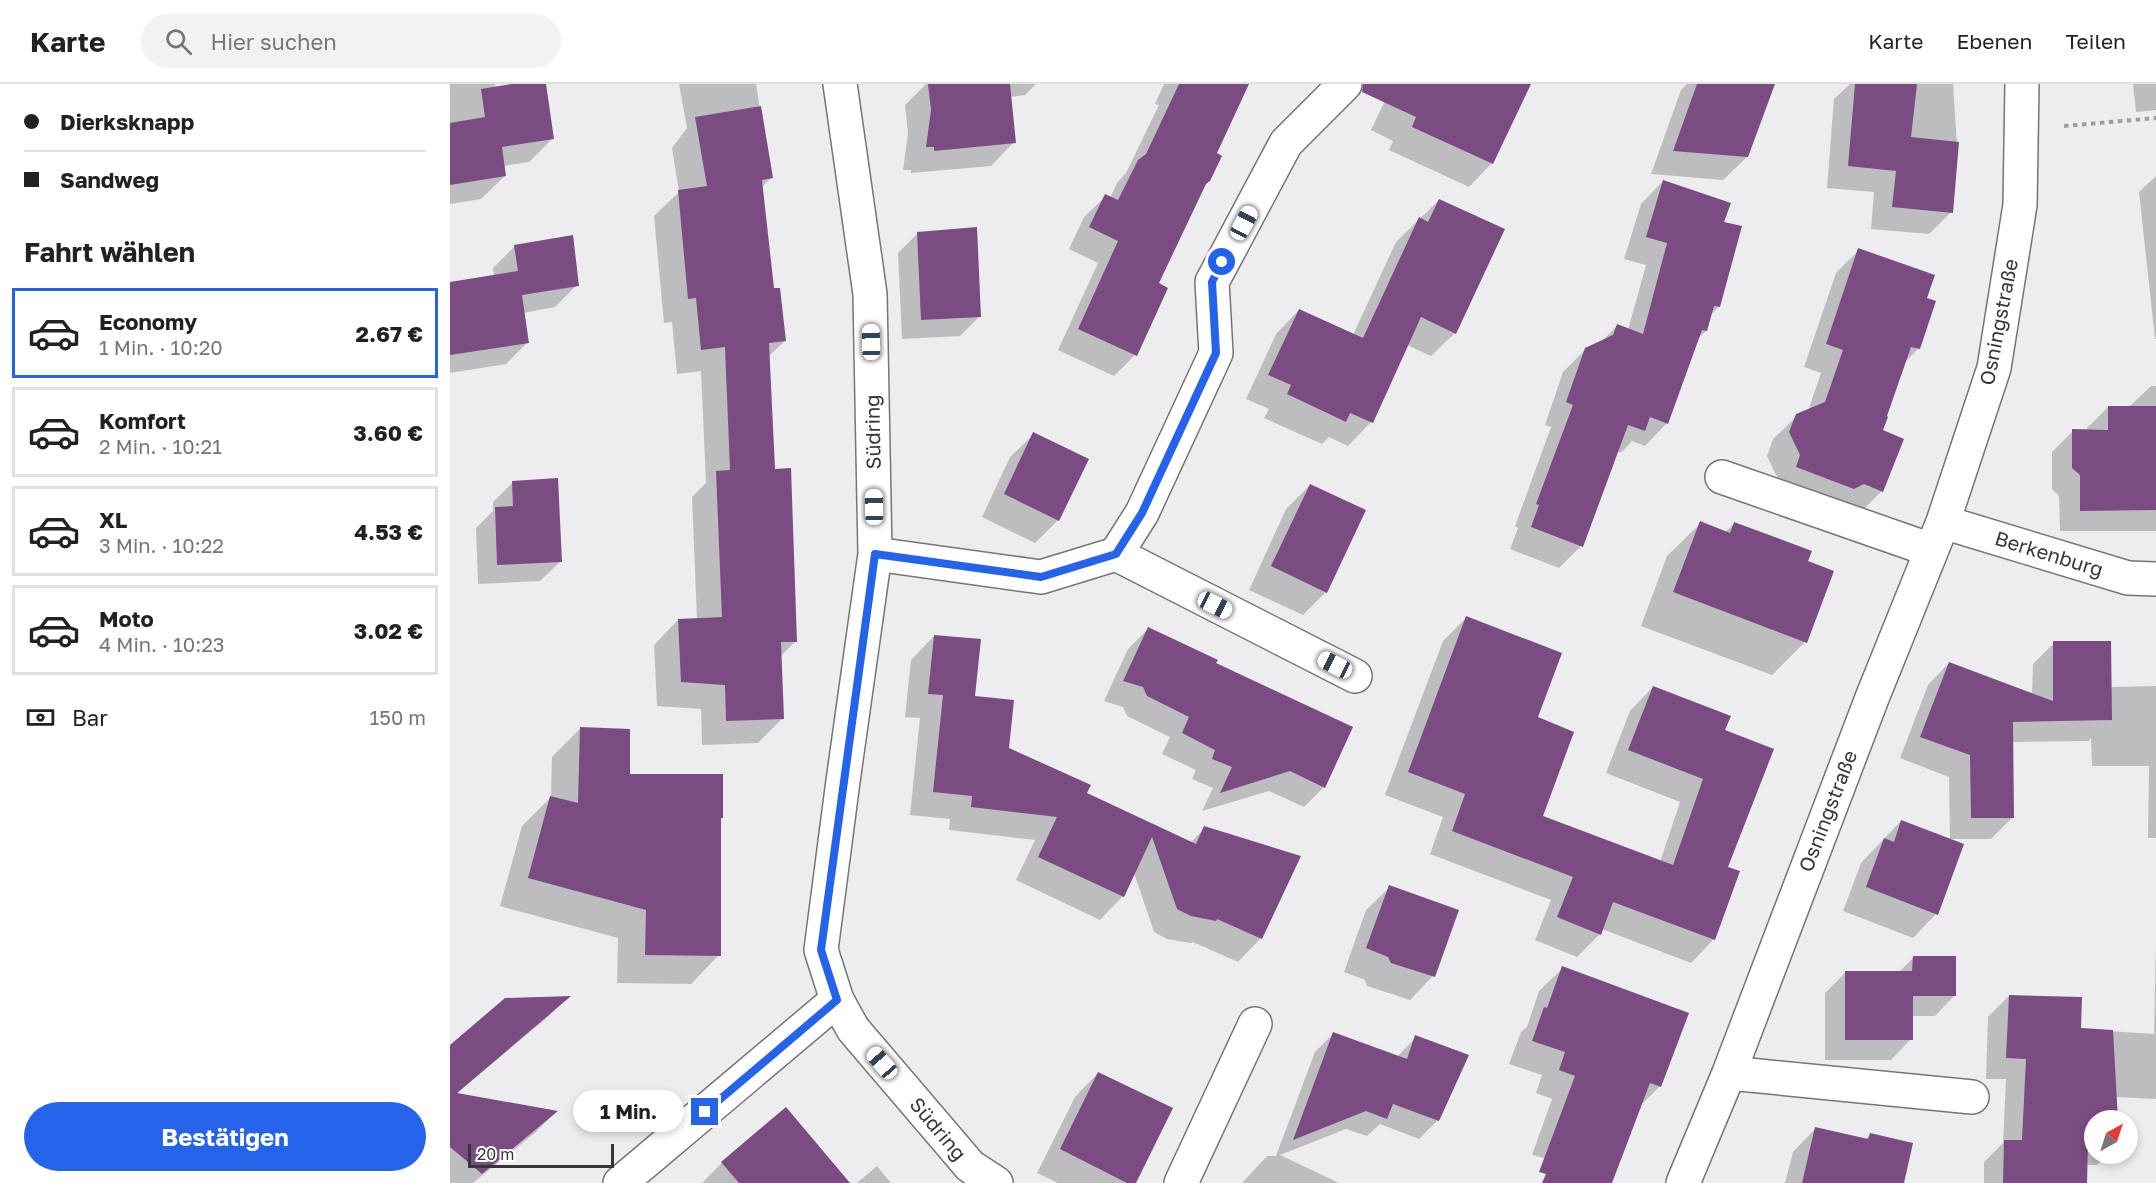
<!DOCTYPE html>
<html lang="de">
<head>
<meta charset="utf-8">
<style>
  :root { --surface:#fff; --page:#f2f2f2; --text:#222; --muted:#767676; --line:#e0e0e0; --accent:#2563eb }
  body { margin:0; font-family:"Golos Text",sans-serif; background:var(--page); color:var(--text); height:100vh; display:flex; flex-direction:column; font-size:22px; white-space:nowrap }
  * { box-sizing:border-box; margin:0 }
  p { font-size:20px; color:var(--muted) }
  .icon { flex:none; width:33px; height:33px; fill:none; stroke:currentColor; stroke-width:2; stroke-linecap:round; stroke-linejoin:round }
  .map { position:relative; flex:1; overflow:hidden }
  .drawer { display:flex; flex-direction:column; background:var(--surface); width:450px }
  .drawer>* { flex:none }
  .banner { display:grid; align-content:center; height:132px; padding:0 24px; background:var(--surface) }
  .needle { width:39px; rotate:39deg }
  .controls { position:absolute; left:1634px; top:1026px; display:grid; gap:12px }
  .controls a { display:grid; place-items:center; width:54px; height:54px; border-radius:50%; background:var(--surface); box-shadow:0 3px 9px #0003; font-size:30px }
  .scale { position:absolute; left:18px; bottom:15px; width:146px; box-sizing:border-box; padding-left:6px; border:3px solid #363638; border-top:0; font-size:16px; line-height:21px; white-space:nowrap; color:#363638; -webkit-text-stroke:4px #fff; paint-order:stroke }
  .end { position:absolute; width:27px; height:27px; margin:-14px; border:8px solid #2563eb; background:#fff; box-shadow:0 0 0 3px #fff }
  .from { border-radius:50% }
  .bubble { position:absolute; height:42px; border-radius:21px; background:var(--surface); box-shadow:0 3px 9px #0003; font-size:20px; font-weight:700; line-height:42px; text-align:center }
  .car { position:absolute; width:18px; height:36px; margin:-18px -9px; border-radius:8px; box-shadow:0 0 4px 2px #0007; background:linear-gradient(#fff 24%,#345 0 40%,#fff 0 76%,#345 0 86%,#fff 0) }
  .banner b { display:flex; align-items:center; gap:21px; height:57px; font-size:22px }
  .banner b+b { border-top:2px solid var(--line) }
  .banner i { width:15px; height:15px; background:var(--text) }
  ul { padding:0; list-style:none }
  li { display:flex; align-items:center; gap:18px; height:90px; margin:0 12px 9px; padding:0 12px; border:3px solid var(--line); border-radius:0px }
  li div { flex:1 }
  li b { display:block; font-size:22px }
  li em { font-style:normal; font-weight:700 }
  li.active { border-color:var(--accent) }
  li>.icon { width:54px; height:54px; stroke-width:1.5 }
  h2 { padding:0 24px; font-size:27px; line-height:72px }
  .pay { display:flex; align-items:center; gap:15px; height:66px; padding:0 24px; font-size:22px }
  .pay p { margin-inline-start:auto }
  .action { display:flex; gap:12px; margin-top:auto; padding:12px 24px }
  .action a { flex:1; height:69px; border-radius:36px; background:var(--accent); color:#fff; font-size:24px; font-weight:700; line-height:69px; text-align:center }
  header { display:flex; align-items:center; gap:36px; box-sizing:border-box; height:84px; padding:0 30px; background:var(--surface); border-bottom:2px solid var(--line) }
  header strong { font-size:28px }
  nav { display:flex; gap:33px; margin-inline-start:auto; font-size:21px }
  .search { width:420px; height:54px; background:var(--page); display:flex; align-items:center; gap:15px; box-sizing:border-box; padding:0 21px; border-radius:33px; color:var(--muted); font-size:22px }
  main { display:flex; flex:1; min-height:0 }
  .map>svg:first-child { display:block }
  .shadow { fill:#0003 }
  .building { fill:#7a4c82 }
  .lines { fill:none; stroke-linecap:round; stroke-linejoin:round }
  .minor-casing { stroke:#757578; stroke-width:36 }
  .path { stroke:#9d9d9f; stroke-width:4; stroke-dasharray:4.5 4.5; stroke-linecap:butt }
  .minor { stroke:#fff; stroke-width:33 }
  .route { stroke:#2563eb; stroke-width:8 }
  .labels { text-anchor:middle; stroke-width:6; stroke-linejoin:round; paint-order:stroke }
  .street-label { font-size:20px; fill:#363638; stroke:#fff }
</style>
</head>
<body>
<header>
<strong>Karte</strong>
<div class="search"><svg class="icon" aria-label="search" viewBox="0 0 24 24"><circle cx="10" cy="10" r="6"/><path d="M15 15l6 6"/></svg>Hier suchen</div>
<nav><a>Karte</a><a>Ebenen</a><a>Teilen</a></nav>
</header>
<main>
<section class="drawer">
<div class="banner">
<b><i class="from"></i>Dierksknapp</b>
<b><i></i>Sandweg</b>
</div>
<h2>Fahrt wählen</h2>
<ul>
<li class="active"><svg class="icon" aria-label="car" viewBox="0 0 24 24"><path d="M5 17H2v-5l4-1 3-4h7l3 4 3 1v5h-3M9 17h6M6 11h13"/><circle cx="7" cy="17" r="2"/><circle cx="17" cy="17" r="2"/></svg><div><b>Economy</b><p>1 Min. · 10:20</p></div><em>2.67 €</em></li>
<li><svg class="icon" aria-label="car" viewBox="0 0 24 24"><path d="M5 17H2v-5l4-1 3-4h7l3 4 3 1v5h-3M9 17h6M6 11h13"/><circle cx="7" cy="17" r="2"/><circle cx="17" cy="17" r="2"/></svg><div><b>Komfort</b><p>2 Min. · 10:21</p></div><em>3.60 €</em></li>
<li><svg class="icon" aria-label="car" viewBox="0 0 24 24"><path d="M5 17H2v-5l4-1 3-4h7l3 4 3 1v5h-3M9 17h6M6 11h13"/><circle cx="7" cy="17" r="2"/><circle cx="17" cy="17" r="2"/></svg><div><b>XL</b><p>3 Min. · 10:22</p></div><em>4.53 €</em></li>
<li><svg class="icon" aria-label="car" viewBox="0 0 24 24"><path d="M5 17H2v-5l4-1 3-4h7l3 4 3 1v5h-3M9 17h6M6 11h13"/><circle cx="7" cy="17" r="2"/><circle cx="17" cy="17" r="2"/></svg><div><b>Moto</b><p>4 Min. · 10:23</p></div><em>3.02 €</em></li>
</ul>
<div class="pay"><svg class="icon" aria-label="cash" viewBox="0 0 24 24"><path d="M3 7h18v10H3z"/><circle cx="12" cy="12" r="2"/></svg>Bar<p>150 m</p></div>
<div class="action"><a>Bestätigen</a></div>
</section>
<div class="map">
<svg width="1706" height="1099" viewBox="0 0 1706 1099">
  <rect width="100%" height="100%" fill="#ededf0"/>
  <!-- shadow -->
  <path class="shadow" d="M0 0H45L46 4 70 0H95L103 54 79 78 53 82 55 92 31 115 0 120Z
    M229 0H306L321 94 312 103 322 206 335 257 318 273 324 386 346 557 330 573 333 634 308 659 252 661 251 625 207 622 204 561 228 536H247L242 413 256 399 251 287 227 290 222 238 214 239 204 132 229 108 222 64 237 44Z
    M476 0H586L575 11 560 13 564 58 541 82 461 89V86H453L458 50 455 21Z
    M714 0H797L707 200 685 271 664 292 608 266 648 179 619 165 634 133 656 112 660 114 667 99 676 89 709 21 705 20Z
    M943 0H1062L1042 79 1019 103 939 66 943 57 921 46Z
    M1237 0H1304L1297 73 1273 96 1201 90 1231 6Z
    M1400 0H1503L1507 60 1501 128 1479 150 1421 145 1424 108 1377 104 1384 15Z
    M1683 0H1706V26L1686 28Z
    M1706 92V255H1705L1689 108Z
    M1213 97 1272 139 1269 222 1260 232 1256 247 1247 255 1217 339 1195 362 1182 357 1171 369 1167 367 1131 462 1109 484 1060 465 1068 444 1065 442 1101 343 1095 341 1113 288 1136 265 1151 258 1167 242 1178 246 1196 181 1174 175 1191 120Z
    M989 116 1005 249 981 272 957 261 921 338 898 362 879 353 872 360 814 334 819 325 796 315 826 250 849 226 903 251 946 158Z
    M467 150 530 232 510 252 452 255 448 169Z
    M65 162 127 201 105 223 73 229 78 258 56 280 0 289V199L44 192 43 184Z
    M1409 166 1475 215 1468 265 1454 279 1431 347 1432 407 1409 430 1324 406 1328 395 1317 372 1323 355 1347 332 1358 327 1371 289 1354 283 1386 189Z
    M1701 302H1706V447H1610L1609 412 1602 405V368L1623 347H1637V344L1658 323H1679Z
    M584 350 608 436 585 459 532 433 560 373Z
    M63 398 111 477 90 497 28 500 26 444 43 427V418Z
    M860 401 876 508 853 531 799 506 836 425Z
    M1251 439 1275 448 1284 440 1356 478 1355 558 1322 591 1191 542 1217 472Z
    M1016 534 1086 634 1091 733 1210 778 1230 718 1156 689 1180 627 1203 603 1273 647 1276 783 1264 855 1241 879 1152 845 1150 850 1127 873 1085 856 1101 816 980 770 993 733 935 711 993 557Z
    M698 545 764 579 874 703 854 723 819 707 752 727 763 704 742 695 746 686 712 670 720 653 677 632 673 623 654 617 678 565Z
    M484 552 557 665 635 710 740 759 755 744 811 854 788 878 743 858 741 859 717 855 704 848 684 789 673 812 650 836 566 796 585 756 499 746 500 735 460 731 470 634 455 633 461 576Z
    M1604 559 1660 606 1662 603 1706 602V754H1698L1699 682H1642L1641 654 1639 657 1562 658 1563 733 1541 755H1500L1499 693 1450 674 1478 601 1499 579 1582 611 1583 580Z
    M130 645 178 691 272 734 269 736V871L241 900 167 899 168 854 50 822 72 742 101 713 102 673Z
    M1451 737 1486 830 1463 854 1393 827 1411 779Z
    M940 803 983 892 960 916 917 902 915 896 894 888 916 826Z
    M1706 855V1015L1665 1013 1667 1036H1644V1070H1658L1647 1081H1636L1635 1099H1534V1078L1553 1059 1556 995H1536L1538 933 1559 912 1629 945 1704 950Z
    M1463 874 1505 911 1485 932H1461V955L1441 976H1375V909L1395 889 1449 888Z
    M1113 884 1210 1002 1190 1022 1150 1088 1082 1071 1102 1015 1086 1009 1092 991 1059 980 1071 948 1077 943 1089 907Z
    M117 913 99 932 6 1010 105 1028 86 1048 23 1099H0V963Z
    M883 950 947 973 966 953 988 1036 969 1055 930 1040 917 1052 896 1045 830 1071 889 1099H792L817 1072H826L865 968Z
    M648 989 684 1099H608L587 1089 625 1013Z
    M1366 1044 1415 1056 1420 1051 1452 1099H1335L1343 1068Z
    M272 1079 398 1099H252Z
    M427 1082 441 1099H407Z"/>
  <!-- building -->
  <path class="building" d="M61 0H96L104 55 52 63 56 92 0 101V39L35 33 31 5Z
    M478 0H560L566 59 484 67V63H476L481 26Z
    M729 0H799L767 69 772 72 760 97 756 100 709 199 718 204 687 272 628 245 668 157 639 143 655 110 668 116 688 76 696 70Z
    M913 0H1081L1043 80 962 43 966 33 912 8Z
    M1247 0H1325L1298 73 1223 67Z
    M1405 0H1467L1461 53 1509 58 1503 129 1442 123 1446 87 1398 82Z
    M311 22 323 94 312 96 324 204H330L336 257 319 259 325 385 341 384 347 558H331L334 635 276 637 275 601 231 598 228 535 272 533 266 387 280 386 275 263 251 266 246 214 238 215 228 106 257 102 245 33Z
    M1213 96 1281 119 1274 138 1292 142 1270 223 1264 222 1257 247 1252 246 1218 340 1200 333 1195 347 1178 341 1133 463 1081 443 1089 421 1086 420 1123 321 1116 318 1135 264 1163 251 1167 240 1193 250 1217 159 1196 153Z
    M989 115 1055 145 1006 250 971 233 923 339 900 329 896 338 837 310 841 301 818 291 849 225 913 254 969 133 978 138Z
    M527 143 531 233 471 236 467 148Z
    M123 151 129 202 72 211 79 259 0 271V198L68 187 64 161Z
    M1408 164 1485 191 1477 214 1486 217 1470 265 1461 263 1437 332 1438 333 1433 346 1454 355 1433 408 1414 400 1404 405 1346 383 1350 371 1339 348 1346 330 1375 318 1393 266 1376 260Z
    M1658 322H1706V426L1630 427V391L1622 384V345L1658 346Z
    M583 348 639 375 609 437 554 410Z
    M108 394 112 478 47 481 45 423 63 422 62 397Z
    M860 400 916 426 877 509 821 482Z
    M1250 437 1280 449 1284 438 1362 467 1358 477 1384 487 1357 559 1223 508Z
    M1016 532 1112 569 1088 633 1124 648 1093 732 1223 781 1253 695 1178 666 1203 602 1281 632 1275 646 1324 665 1278 783 1290 787 1265 856 1163 818 1151 851 1107 833 1123 793 1002 747 1015 710 958 688Z
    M698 543 768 576 766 579 903 643 875 704 840 687 770 709 782 683 762 675 765 666 732 649 739 633 697 612 693 603 673 597Z
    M484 551 531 555 525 612 564 616 559 664 641 701 637 709 746 760 754 742 851 772 812 855 767 835 766 837 741 832 727 825 702 753 674 813 588 773 607 733 521 723 522 712 483 708 493 611 478 610Z
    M1603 557H1661L1662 636 1563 638 1564 734H1521L1520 671 1470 653 1499 578 1603 617Z
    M130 643 180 645V690H273V734H271V872L195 871 196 826 78 794 100 712 128 719Z
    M1451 736 1514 760 1488 831 1416 803 1434 754 1444 758Z
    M939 801 1009 826 985 893 941 879 938 873 916 864Z
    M1463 872H1506V912H1463V956H1395V887H1462Z
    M1112 882 1239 929 1211 1003 1200 999 1162 1099H1092L1096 1090 1089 1088 1125 992 1109 986 1115 968 1082 957 1094 923 1097 924Z
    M1559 911 1632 913 1631 944 1663 946 1668 1036H1644V1060H1638L1637 1099H1553L1554 1056H1572L1576 975 1556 974Z
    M121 912 7 1009 108 1027 32 1090 0 1063V961L55 914Z
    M883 948 957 975 965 951 1019 971 989 1037 943 1020 937 1035 916 1027 843 1056Z
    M648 988 723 1024 686 1099H677L610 1065Z
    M336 1023 400 1099H289L271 1078Z
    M1365 1043 1418 1055 1420 1049 1463 1059 1454 1099H1352Z"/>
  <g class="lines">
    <defs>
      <path id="minor" d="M390 0 420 210 425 470 393 697 371 866 387 916 403 945 520 1082 546 1099
        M1272 393 1481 466
        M1493 438 1678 494 1706 495
        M425 470 591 493 666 470 692 429 766 269 762 198 836 59 895 0
        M666 470 905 592
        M1279 989 1522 1013
        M170 1099 387 916
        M731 1099 805 940
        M1233 1099 1279 989 1422 614 1493 438 1544 284 1570 121 1572 0"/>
    </defs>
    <!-- minor casing -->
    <use href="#minor" class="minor-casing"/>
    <!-- path -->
    <path class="path" d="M1614 42 1706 34"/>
    <!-- minor -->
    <use href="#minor" class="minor"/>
  </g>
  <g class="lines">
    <!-- route -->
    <path class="route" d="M255 1028 387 916 371 866 425 470 591 493 666 470 692 429 766 269 762 198 772 178"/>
  </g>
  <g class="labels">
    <!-- street labels -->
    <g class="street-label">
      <text transform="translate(1549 238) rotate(-79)" y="7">Osningstraße</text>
      <text transform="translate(423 348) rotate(-91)" y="7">Südring</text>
      <text transform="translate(1599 470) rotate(17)" y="7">Berkenburg</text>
      <text transform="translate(1378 727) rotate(-69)" y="7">Osningstraße</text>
      <text transform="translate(488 1045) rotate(50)" y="7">Südring</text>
    </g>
  </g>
</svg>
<div class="controls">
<a><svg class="needle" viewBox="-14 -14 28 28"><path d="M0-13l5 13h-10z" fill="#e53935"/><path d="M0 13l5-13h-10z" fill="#767676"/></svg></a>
</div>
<div class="scale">20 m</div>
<i class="end from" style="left:772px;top:178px"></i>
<i class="end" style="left:255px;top:1028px"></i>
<div class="bubble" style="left:123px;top:1006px;width:111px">1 Min.</div>
<i class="car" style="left:794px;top:139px;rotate:28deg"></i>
<i class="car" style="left:421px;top:258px;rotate:359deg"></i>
<i class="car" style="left:424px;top:423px;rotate:359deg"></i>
<i class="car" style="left:765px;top:521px;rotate:117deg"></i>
<i class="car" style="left:885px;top:581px;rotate:297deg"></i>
<i class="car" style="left:432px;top:979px;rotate:319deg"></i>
</div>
</main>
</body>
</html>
